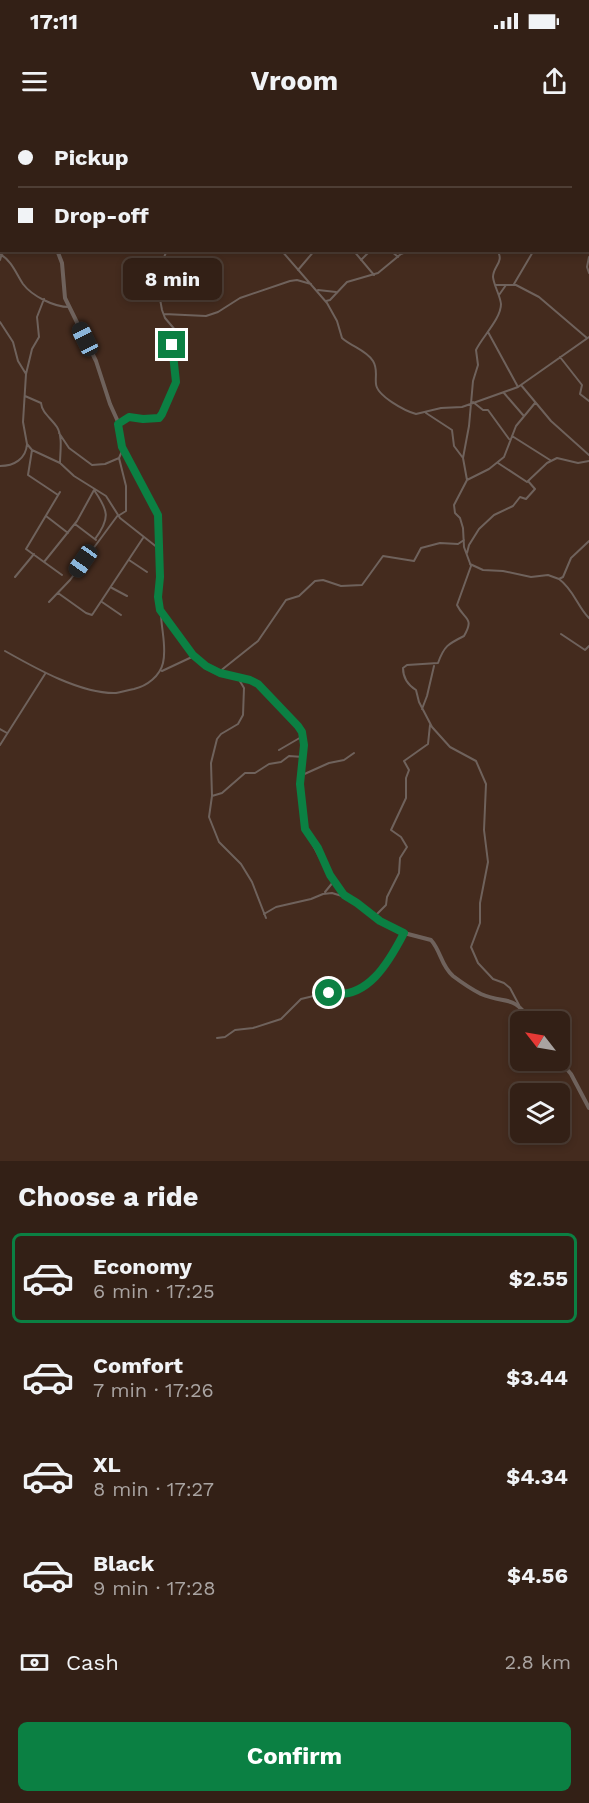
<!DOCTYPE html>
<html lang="en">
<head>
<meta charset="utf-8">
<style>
  :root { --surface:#332016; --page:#3b281f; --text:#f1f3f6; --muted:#a9a3a1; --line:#4e3e35; --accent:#0b8043 }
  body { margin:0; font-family:"Work Sans",sans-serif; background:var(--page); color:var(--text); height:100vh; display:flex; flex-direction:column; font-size:22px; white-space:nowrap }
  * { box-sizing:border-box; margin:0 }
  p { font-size:20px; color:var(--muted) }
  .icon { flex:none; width:33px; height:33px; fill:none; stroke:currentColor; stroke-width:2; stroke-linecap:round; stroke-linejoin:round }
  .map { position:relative; height:1041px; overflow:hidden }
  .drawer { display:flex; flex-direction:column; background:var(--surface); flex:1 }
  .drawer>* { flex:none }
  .top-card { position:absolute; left:0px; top:0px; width:590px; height:132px; box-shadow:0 3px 9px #0003,0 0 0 2px var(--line); display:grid; align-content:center; height:132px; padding:0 18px; background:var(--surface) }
  .needle { width:39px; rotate:301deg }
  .controls { position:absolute; left:510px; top:891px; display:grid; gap:12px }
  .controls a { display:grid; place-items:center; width:60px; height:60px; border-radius:9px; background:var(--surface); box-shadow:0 3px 9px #0003,0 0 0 2px var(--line); font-size:30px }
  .end { position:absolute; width:27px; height:27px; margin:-14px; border:8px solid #0b8043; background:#fff; box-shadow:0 0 0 3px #fff }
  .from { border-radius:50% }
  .bubble { position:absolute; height:42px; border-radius:9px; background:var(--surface); box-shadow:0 3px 9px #0003,0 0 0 2px var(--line); font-size:20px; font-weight:700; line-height:42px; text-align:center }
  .car { position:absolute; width:18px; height:36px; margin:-18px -9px; border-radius:8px; box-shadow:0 0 4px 2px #0007; background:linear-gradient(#222 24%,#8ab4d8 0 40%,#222 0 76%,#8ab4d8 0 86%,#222 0) }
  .top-card b { display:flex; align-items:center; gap:21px; height:57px; font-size:22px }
  .top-card b+b { border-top:2px solid var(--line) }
  .top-card i { width:15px; height:15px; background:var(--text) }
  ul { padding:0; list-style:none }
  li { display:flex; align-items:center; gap:18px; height:90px; margin:0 12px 9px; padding:0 6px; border:3px solid transparent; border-radius:9px }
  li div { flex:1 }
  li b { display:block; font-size:22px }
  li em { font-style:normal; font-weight:700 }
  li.on { border-color:var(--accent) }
  li>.icon { width:54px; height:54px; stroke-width:1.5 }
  h2 { padding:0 18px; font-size:27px; line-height:72px }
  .pay { display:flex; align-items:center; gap:15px; height:66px; padding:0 18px; font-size:22px }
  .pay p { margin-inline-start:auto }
  .button { display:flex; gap:12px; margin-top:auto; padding:12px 18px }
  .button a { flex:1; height:69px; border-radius:9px; background:var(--accent); color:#fff; font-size:24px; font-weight:700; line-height:69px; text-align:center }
  .status { display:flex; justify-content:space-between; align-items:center; height:42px; padding:0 30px; background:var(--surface); direction:ltr }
  .status svg { height:16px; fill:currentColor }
  header { display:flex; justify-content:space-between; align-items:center; height:78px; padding:0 18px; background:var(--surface); font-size:27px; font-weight:700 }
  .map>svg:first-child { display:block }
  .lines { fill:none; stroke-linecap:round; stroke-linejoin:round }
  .minor { stroke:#6f625c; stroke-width:2 }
  .tertiary { stroke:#6f625c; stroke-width:4 }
  .route { stroke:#0b8043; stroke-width:8 }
</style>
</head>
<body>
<div class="status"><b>17:11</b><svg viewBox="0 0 49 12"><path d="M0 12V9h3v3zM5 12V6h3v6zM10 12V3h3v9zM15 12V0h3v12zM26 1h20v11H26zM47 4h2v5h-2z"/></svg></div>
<header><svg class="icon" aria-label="menu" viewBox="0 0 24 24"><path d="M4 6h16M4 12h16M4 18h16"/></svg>Vroom<svg class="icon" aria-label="share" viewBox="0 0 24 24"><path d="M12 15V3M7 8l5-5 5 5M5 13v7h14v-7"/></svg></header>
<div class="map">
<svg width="589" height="1041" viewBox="0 0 589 1041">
  <rect width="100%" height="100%" fill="#442b1e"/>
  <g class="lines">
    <!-- minor -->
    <path class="minor" d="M37 0 41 2
      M165 0 167 2
      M19 2 22 0
      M58 2 60 0
      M89 2V0
      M157 2 158 0
      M211 2H226
      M408 2 409 0
      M451 2 452 0
      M547 2V0
      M0 13 2 12
      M0 77 2 75
      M0 79 2 81
      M588 104 589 103
      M588 111 589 112
      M0 124 2 126
      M281 130 327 183 337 201 342 218C352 227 366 230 373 241 378 249 375 256 376 264 377 276 405 291 416 294L441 288 462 287 518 267 589 217
      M353 130 374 155
      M390 130 398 137
      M422 130 430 133 435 130
      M497 130C505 142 493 146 493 157 494 166 500 175 501 184 501 199 482 217 476 230L478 245 473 261 469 306 463 338 467 360 454 385 455 393 460 398 463 408 464 427 471 446 457 485C464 500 475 497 464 516 448 524 444 526 438 543L407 545 403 548C403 558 408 565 416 570L419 582 432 607 450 627 476 641 486 664 484 710 488 742 480 783V803L471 827 478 843 493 859 504 863 510 868 519 885
      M0 134C11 140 16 153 23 164 32 176 54 187 69 187
      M589 137 587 147 589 153
      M0 140 3 130
      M361 140 371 130
      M298 150 315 130
      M514 164 534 130
      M495 165H516L539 177 587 218
      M318 170 336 172
      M499 175 506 165
      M44 179 37 197 39 217 32 229 26 254 23 302 27 324 32 330 60 343 74 356 106 376 120 398 158 428
      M326 181 330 180 347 162 378 153 401 134 411 130
      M164 194 206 196 218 192 240 178 290 161 297 160 311 164
      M0 202 13 222 18 241 26 254
      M488 212 518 267
      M560 237 582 265 580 274 589 281
      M521 265 551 301 589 335
      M504 273 523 295
      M25 276 41 283C42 293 51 298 57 307 63 317 60 332 60 343
      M473 282 483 290H488L509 319
      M426 293 452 310 454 326 463 338
      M119 304 131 297 143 299 159 298 176 262 172 228 176 211 165 198 162 190 156 157 167 130
      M59 313 69 328 92 345 105 344 119 338 122 331
      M512 316 550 340
      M32 330 28 355 58 375
      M498 343 527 362
      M0 346C14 346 26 339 27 324
      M467 360 489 349 504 337 516 306 535 283
      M60 372 26 429 62 455
      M46 396 68 413
      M118 396 126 391V366L119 338
      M75 404 96 420
      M467 433 469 425 479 409 494 395 513 386 520 377 526 379 535 369 528 361 547 343 557 338 578 343 589 341
      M129 440 147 452
      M44 442 77 401 94 370C108 390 111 398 95 419
      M470 444 483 450 503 451 531 457 548 455 559 459 563 457 571 438 589 421
      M15 457 34 434
      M559 459C574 470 577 486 589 498
      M112 468 127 476
      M58 473 86 493 92 495 143 418
      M49 482 70 460 118 395
      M102 482 121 495
      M561 514 585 530 589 526
      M5 531C35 548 81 574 116 573 122 572 128 570 134 569 147 566 160 556 163 543 167 527 161 509 161 493
      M162 551 194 536
      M219 552 258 521 286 480 299 476 315 461 323 460 341 466 362 465 383 436 414 441 421 428 440 423 458 424 464 420
      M238 558 244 568 243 595 238 604 221 614 217 619 211 643 212 676 209 697 219 722 241 744 252 762 266 798
      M422 589 427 576 434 546
      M0 609 7 613
      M0 625 45 554
      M279 630 303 616
      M300 656 329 643 344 640 354 633
      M212 676 222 673 245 653H255L269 644 281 642 289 636 303 637
      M325 772 334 761
      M264 794 276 787 311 779 323 774 332 773 345 777
      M374 797 386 785 387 777 399 753 400 738 407 727 401 717 391 710 406 678V658L409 650 404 641 428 624 430 605
      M217 918 225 917 235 910 253 908 281 899 301 879 326 873 348 875 358 871 381 851 404 813"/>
    <!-- tertiary -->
    <path class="tertiary" d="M327 0 331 2
      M0 46 2 47
      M588 69H589
      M57 130 62 143 65 178 96 241 110 284 119 304 122 327 158 395 160 457 158 477 160 490 193 535 206 546 220 553 250 560 258 564 302 612 304 630 300 664 305 708 330 755 342 773 386 805 404 813 431 820C441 831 441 846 453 856 461 862 471 869 481 874 507 885 513 873 531 902
      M559 940 571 954 589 988"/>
  </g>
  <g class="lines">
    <!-- route -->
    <path class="route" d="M172 225 176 262 162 294 159 298 143 299 129 297 118 304 122 327 158 395 160 457 158 477 160 490 193 535 206 546 220 553 250 560 258 564 298 606 302 612 304 625 300 664 305 709 318 728 330 755 344 775 357 783 380 801 404 813C389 842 367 881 329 873"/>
  </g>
</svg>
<div class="controls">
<a><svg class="needle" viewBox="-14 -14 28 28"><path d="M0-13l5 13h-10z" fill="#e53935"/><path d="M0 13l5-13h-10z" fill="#a9a3a1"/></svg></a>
<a><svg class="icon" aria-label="layers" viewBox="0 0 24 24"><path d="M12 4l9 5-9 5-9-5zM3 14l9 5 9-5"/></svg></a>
</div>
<i class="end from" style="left:329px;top:873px"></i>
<i class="end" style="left:172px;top:225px"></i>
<div class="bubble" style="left:123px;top:138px;width:99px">8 min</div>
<i class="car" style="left:85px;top:219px;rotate:334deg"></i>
<i class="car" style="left:83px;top:441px;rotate:215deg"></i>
<div class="top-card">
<b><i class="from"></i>Pickup</b>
<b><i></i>Drop-off</b>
</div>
</div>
<section class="drawer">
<h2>Choose a ride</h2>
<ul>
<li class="on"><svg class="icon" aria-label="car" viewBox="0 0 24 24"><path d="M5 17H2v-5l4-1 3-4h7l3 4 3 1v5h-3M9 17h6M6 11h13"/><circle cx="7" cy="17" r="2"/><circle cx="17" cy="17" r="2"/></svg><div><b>Economy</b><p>6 min · 17:25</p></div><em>$2.55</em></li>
<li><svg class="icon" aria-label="car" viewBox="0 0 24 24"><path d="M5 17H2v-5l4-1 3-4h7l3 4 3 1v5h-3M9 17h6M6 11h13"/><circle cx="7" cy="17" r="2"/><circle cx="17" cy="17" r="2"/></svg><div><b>Comfort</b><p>7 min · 17:26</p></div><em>$3.44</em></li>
<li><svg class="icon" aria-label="car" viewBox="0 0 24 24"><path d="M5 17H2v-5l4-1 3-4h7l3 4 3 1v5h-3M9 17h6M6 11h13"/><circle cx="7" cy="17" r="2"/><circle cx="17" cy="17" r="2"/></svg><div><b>XL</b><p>8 min · 17:27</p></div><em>$4.34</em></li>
<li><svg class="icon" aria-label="car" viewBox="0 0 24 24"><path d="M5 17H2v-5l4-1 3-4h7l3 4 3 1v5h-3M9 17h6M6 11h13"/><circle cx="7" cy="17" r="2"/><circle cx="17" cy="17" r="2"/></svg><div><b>Black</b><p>9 min · 17:28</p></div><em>$4.56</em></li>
</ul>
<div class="pay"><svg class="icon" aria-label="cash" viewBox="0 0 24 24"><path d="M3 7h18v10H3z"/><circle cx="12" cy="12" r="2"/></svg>Cash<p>2.8 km</p></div>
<div class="button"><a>Confirm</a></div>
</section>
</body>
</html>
